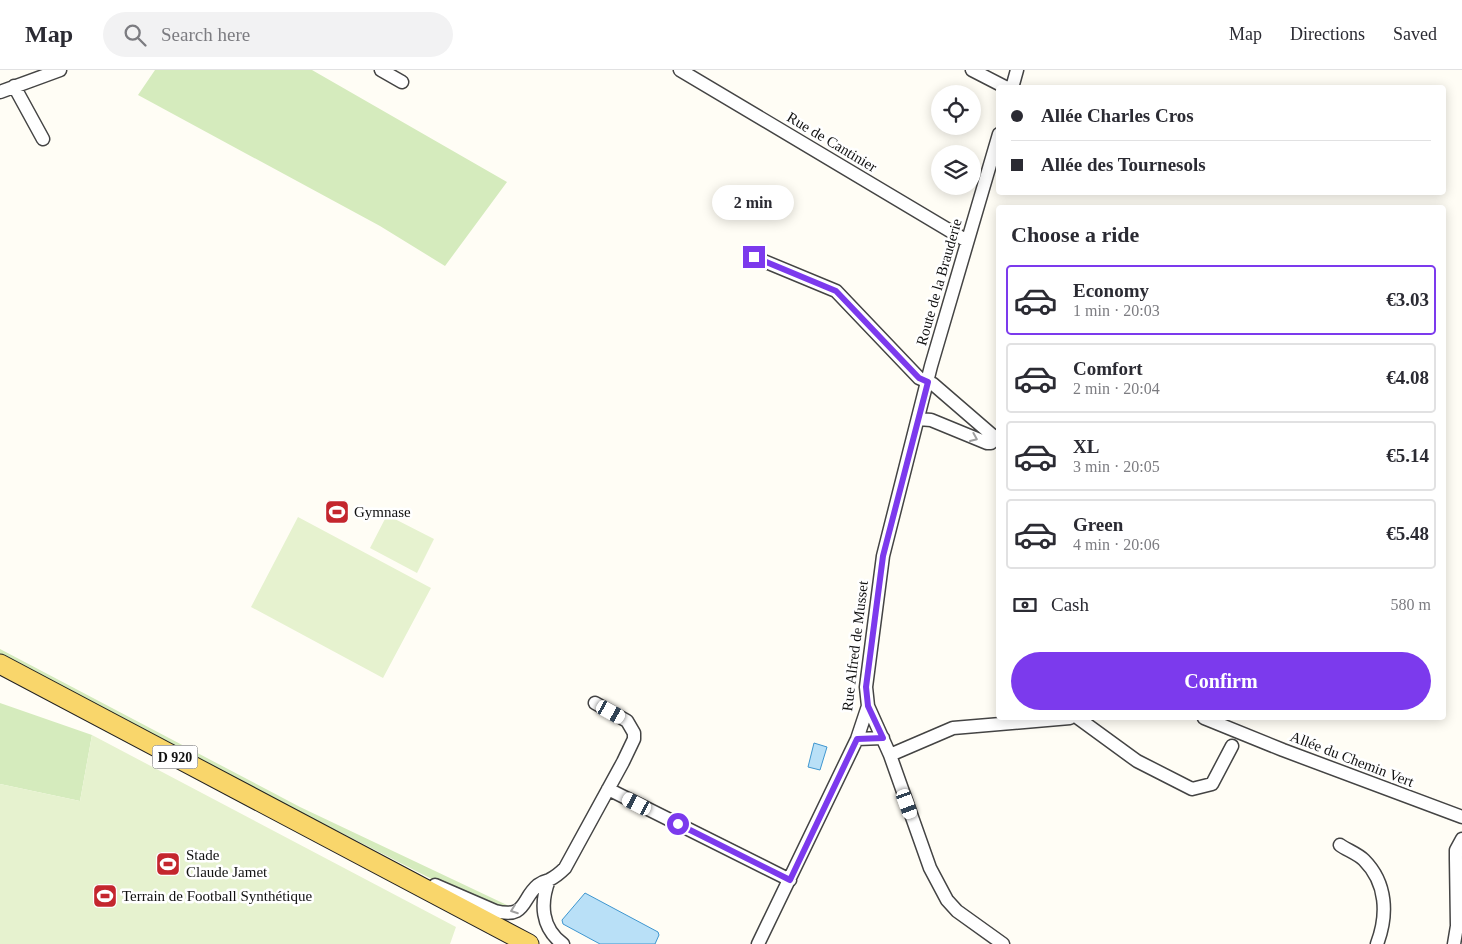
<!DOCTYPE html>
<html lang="en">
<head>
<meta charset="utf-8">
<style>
  :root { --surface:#fff; --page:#f2f2f3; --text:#2b2b33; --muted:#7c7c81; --line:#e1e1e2; --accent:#7c3aed }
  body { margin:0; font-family:"Times New Roman",serif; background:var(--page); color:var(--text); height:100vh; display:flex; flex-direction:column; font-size:19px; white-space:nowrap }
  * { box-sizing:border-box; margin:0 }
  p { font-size:16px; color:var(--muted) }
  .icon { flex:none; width:28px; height:28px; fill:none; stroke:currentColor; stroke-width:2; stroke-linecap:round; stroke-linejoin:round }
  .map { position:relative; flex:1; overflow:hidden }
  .details { position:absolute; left:996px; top:135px; width:450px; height:515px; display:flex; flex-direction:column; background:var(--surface); border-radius:5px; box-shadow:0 2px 12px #0003 }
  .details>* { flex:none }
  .hud { position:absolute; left:996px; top:15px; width:450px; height:110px; border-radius:5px; box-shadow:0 2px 12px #0003; display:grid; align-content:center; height:110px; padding:0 15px; background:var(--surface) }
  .controls { position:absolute; left:931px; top:15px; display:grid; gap:10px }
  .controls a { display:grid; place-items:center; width:50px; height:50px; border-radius:50%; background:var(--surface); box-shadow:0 2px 12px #0003; font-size:25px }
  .end { position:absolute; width:22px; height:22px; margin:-11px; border:6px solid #7c3aed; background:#fff; box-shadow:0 0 0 2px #fff }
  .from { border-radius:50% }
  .bubble { position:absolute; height:35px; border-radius:18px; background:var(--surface); box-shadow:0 2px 12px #0003; font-size:16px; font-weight:700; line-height:35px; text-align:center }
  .car { position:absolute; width:15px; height:30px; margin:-15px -8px; border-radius:6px; box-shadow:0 0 4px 1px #0007; background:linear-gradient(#fff 24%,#345 0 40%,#fff 0 76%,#345 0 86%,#fff 0) }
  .hud b { display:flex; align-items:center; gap:18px; height:48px; font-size:19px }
  .hud b+b { border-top:1px solid var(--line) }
  .hud i { width:12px; height:12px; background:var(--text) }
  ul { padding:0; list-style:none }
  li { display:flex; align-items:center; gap:15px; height:70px; margin:0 10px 8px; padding:0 5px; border:2px solid var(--line); border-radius:5px }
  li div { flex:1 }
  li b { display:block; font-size:19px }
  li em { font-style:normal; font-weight:700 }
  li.selected { border-color:var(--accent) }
  li>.icon { width:45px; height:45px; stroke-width:1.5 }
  h2 { padding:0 15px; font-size:22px; line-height:60px }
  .pay { display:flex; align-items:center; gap:12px; height:55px; padding:0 15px; font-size:19px }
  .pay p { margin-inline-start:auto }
  .primary-button { display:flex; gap:10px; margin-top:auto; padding:10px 15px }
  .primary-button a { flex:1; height:58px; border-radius:30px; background:var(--accent); color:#fff; font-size:20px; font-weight:700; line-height:58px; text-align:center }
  header { display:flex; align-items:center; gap:30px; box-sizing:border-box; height:70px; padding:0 25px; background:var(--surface); border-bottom:1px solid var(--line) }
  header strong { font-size:24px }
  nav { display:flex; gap:28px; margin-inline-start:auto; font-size:18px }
  .search { width:350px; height:45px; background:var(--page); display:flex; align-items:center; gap:12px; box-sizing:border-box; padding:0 18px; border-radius:28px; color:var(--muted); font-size:19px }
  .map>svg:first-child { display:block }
  .green { fill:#d5ebbd }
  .pitch { fill:#e6f2cf }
  .water { fill:#b9e0f7; stroke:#3f96cf }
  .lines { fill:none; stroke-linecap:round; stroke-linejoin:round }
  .minor-casing { stroke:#444; stroke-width:15 }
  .primary-casing { stroke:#222; stroke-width:21 }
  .minor { stroke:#fff; stroke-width:12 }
  .primary { stroke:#f9d66b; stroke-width:19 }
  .oneway { stroke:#a0a0a0 }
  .route { stroke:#7c3aed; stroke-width:6 }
  .labels { text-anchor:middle; stroke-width:5; stroke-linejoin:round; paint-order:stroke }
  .shield { fill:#fff; stroke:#585858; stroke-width:1 }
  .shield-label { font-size:14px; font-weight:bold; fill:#111 }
  .street-label { font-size:15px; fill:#111; stroke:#fff }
  .poi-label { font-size:15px; fill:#111; stroke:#fff; text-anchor:start }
</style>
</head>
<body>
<header>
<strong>Map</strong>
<div class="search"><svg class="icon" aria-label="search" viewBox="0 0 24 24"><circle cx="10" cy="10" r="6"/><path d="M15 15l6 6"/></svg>Search here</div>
<nav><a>Map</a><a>Directions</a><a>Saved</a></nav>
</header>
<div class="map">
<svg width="1462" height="874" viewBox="0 0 1462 874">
  <rect width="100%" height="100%" fill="#fffdf5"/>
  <!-- green -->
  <path class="green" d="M155 0H312L507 112 445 196 380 156 138 25Z
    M0 579 300 737 509 836 501 838 455 821 334 759 318 753 0 588Z
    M0 633 92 665 80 731 0 714Z"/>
  <!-- pitch -->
  <path class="pitch" d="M387 445 434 469 417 503 370 478Z
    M298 447 431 518 383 608 251 537Z
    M92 665 456 857 450 874H0V714L80 731Z"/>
  <!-- water -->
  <path class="water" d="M814 673 827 677 820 700 808 697Z
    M585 823 658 862 659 865 655 874H600L563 854 562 850Z"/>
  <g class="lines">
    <defs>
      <path id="minor" d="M381 0 402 12
        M680 0 967 171
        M972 0 1007 18
        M14 16 43 69
        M1012 18 1017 0
        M0 22 60 0
        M754 187 836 221 919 308 933 314 999 371
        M918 349 931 350 987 373H991L999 365
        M868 636 890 685 930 798 947 830 957 841 1003 874
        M1078 648 1137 691 1192 719 1212 714 1232 676
        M1204 648 1283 680 1462 747
        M857 669 883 668
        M890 685 953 658 1070 648
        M608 719 790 810
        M1340 775C1347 780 1358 784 1364 790 1387 813 1388 845 1377 874
        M549 810C540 833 541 858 563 874
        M435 815 495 841C527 849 521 829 538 815 542 812 545 811 549 810 555 807 561 802 565 798L623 692 634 669V663L627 651 595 633
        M758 874 857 669 868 636 866 617 883 486 931 296 999 64
        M1454 874 1457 856 1456 789V780L1462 769"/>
      <path id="primary" d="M0 594 529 874"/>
    </defs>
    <!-- minor casing -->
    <use href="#minor" class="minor-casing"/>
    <!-- primary casing -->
    <use href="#primary" class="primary-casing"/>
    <!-- minor -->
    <use href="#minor" class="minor"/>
    <!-- primary -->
    <use href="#primary" class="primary"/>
  </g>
  <!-- one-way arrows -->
  <defs><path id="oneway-chevron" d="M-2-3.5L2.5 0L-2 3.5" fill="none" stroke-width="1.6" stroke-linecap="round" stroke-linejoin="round" transform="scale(1.25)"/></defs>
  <g class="oneway">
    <use href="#oneway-chevron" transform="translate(974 368) rotate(23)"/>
    <use href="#oneway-chevron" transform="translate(514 840) rotate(160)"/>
  </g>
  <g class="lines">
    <!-- route -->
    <path class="route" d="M678 754 790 810 857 669 883 668 868 636 866 617 883 486 928 312 919 308 836 221 754 187"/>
  </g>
  <!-- icons -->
  <defs>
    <symbol id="stadium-square" viewBox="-11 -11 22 22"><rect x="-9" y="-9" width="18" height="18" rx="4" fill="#c4262e" stroke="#fff"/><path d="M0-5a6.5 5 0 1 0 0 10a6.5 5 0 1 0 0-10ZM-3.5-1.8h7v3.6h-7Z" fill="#fff"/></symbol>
  </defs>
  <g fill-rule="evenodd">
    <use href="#stadium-square" x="323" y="428" width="28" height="28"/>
    <use href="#stadium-square" x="154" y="780" width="28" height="28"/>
    <use href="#stadium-square" x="91" y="812" width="28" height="28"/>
  </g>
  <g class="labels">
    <!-- shield labels -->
    <rect class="shield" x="152.5" y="675.5" width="45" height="23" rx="4"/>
    <g class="shield-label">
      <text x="175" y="692">D 920</text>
    </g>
    <!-- street labels -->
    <g class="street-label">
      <text transform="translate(832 72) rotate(31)" y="5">Rue de Cantinier</text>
      <text transform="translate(939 212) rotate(-74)" y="5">Route de la Brauderie</text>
      <text transform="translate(855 576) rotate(-83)" y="5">Rue Alfred de Musset</text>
      <text transform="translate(1352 689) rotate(21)" y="5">Allée du Chemin Vert</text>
    </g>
    <!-- poi labels -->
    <g class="poi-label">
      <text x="354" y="447">Gymnase</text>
      <text x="186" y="790">Stade<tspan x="186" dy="17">Claude Jamet</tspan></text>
      <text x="122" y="831">Terrain de Football Synthétique</text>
    </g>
  </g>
</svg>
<div class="controls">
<a><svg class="icon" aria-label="locate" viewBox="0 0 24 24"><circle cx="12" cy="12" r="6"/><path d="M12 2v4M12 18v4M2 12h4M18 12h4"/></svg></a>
<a><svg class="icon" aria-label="layers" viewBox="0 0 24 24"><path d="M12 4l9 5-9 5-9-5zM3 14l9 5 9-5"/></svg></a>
</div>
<i class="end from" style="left:678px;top:754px"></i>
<i class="end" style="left:754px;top:187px"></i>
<div class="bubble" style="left:712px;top:115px;width:82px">2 min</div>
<i class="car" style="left:611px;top:642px;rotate:119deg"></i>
<i class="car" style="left:637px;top:734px;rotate:297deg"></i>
<i class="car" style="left:907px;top:734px;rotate:160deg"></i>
<div class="hud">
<b><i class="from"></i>Allée Charles Cros</b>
<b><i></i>Allée des Tournesols</b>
</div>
<section class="details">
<h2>Choose a ride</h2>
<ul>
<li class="selected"><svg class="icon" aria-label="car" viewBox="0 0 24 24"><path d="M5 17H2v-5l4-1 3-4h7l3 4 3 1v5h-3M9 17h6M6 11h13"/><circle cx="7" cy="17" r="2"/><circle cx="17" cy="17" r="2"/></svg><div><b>Economy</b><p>1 min · 20:03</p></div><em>€3.03</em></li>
<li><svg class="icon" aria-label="car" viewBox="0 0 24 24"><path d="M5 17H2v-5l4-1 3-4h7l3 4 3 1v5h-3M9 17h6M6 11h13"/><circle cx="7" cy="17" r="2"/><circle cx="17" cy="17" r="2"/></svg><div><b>Comfort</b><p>2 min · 20:04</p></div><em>€4.08</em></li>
<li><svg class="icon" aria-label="car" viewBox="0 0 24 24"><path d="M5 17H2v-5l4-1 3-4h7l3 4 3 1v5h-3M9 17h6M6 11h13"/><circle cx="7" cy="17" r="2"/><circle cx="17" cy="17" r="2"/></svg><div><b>XL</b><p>3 min · 20:05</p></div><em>€5.14</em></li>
<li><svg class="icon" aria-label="car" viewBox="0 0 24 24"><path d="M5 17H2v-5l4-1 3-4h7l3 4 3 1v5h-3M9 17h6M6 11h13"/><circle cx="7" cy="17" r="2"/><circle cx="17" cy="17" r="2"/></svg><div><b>Green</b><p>4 min · 20:06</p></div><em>€5.48</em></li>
</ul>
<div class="pay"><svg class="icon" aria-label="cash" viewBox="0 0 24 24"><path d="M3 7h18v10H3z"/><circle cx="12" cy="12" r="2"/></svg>Cash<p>580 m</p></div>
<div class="primary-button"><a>Confirm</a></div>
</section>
</div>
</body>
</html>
